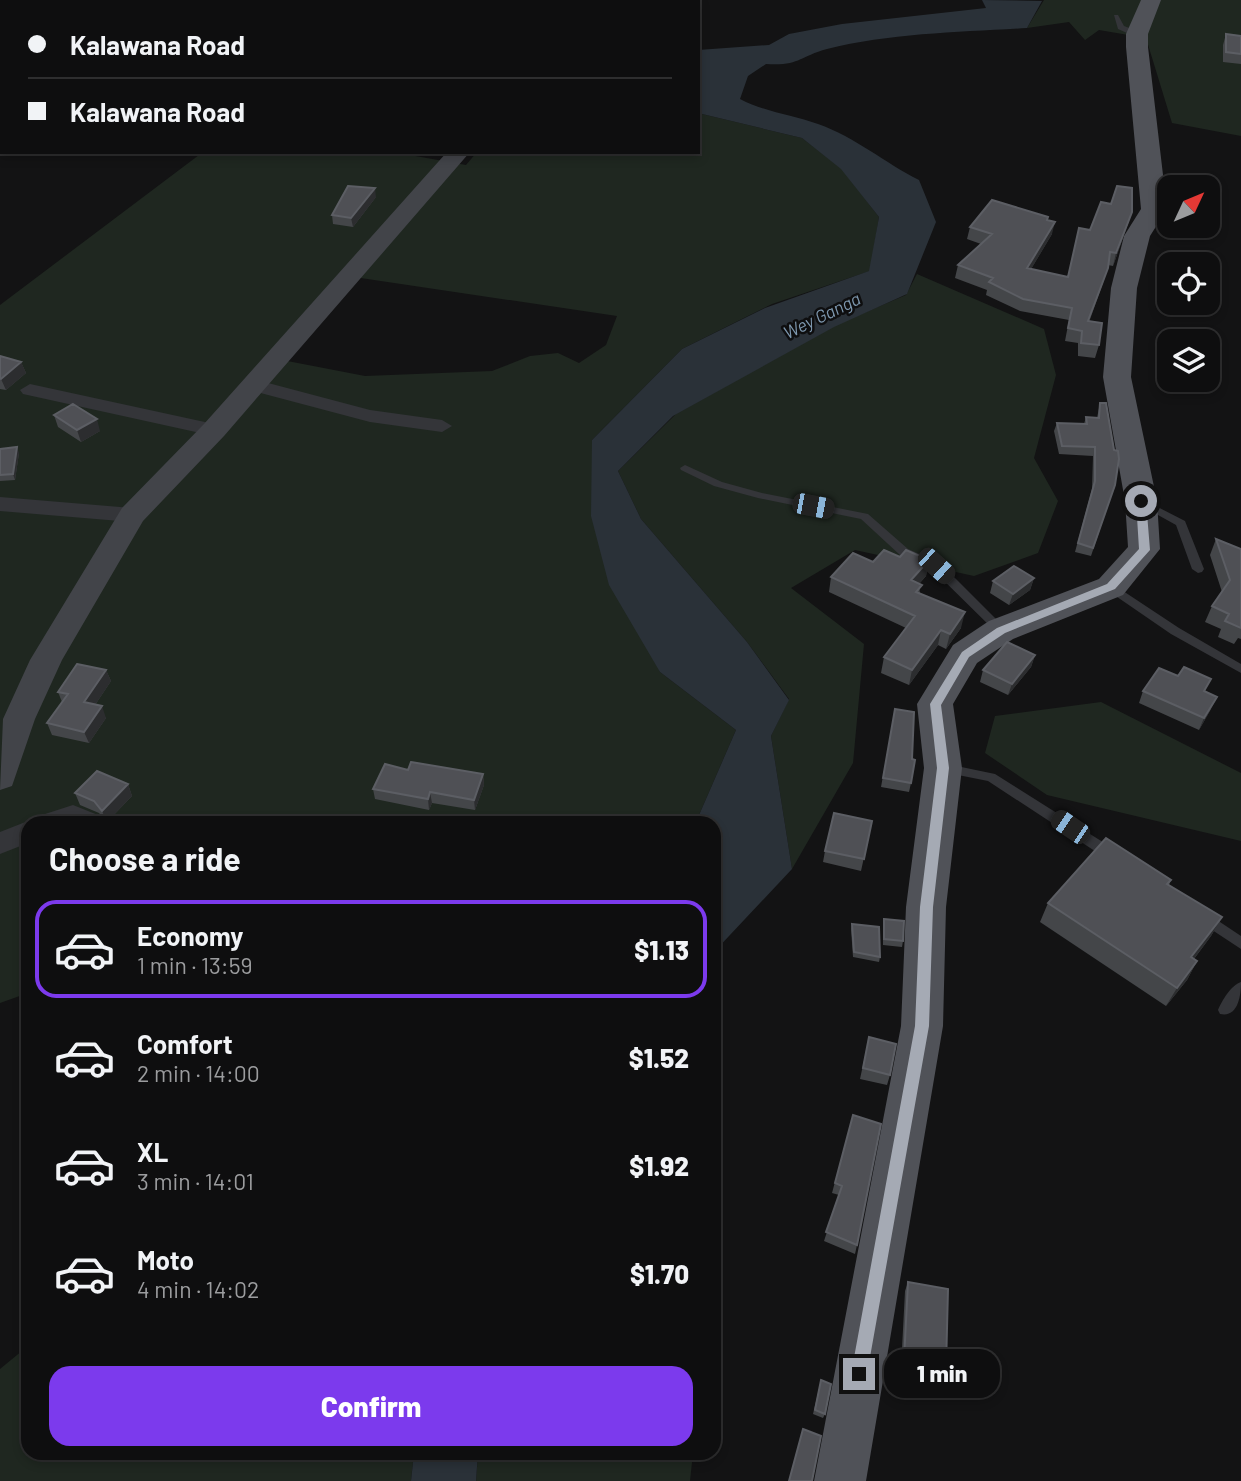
<!DOCTYPE html>
<html lang="en">
<head>
<meta charset="utf-8">
<style>
  :root { --surface:#0e0e0f; --page:#1c1c1d; --text:#f1f3f6; --muted:#9b9c9e; --line:#2e2e2f; --accent:#7c3aed }
  body { margin:0; font-family:Barlow,sans-serif; background:var(--page); color:var(--text); height:100vh; display:flex; flex-direction:column; font-size:26px; white-space:nowrap }
  * { box-sizing:border-box; margin:0 }
  p { font-size:23px; color:var(--muted) }
  .icon { flex:none; width:38px; height:38px; fill:none; stroke:currentColor; stroke-width:2; stroke-linecap:round; stroke-linejoin:round }
  .map { position:relative; flex:1; overflow:hidden }
  .sheet { position:absolute; left:21px; top:816px; width:700px; height:644px; display:flex; flex-direction:column; background:var(--surface); border-radius:21px; box-shadow:0 4px 10px #0003,0 0 0 2px var(--line) }
  .sheet>* { flex:none }
  .banner { position:absolute; left:0px; top:0px; width:700px; height:154px; box-shadow:0 4px 10px #0003,0 0 0 2px var(--line); display:grid; align-content:center; height:154px; padding:0 28px; background:var(--surface) }
  .needle { width:46px; rotate:46deg }
  .tools { position:absolute; left:1157px; top:175px; display:grid; gap:14px }
  .tools a { display:grid; place-items:center; width:63px; height:63px; border-radius:14px; background:var(--surface); box-shadow:0 4px 10px #0003,0 0 0 2px var(--line); font-size:35px }
  .end { position:absolute; width:32px; height:32px; margin:-16px; border:9px solid #a5aab4; background:#111; box-shadow:0 0 0 4px #111 }
  .from { border-radius:50% }
  .bubble { position:absolute; height:49px; border-radius:21px; background:var(--surface); box-shadow:0 4px 10px #0003,0 0 0 2px var(--line); font-size:23px; font-weight:800; line-height:49px; text-align:center }
  .car { position:absolute; width:21px; height:42px; margin:-21px -10px; border-radius:9px; box-shadow:0 0 5px 2px #0007; background:linear-gradient(#222 24%,#8ab4d8 0 40%,#222 0 76%,#8ab4d8 0 86%,#222 0) }
  .banner b { display:flex; align-items:center; gap:24px; height:66px; font-size:26px }
  .banner b+b { border-top:2px solid var(--line) }
  .banner i { width:18px; height:18px; background:var(--text) }
  ul { padding:0; list-style:none }
  li { display:flex; align-items:center; gap:21px; height:98px; margin:0 14px 10px; padding:0 14px; border:4px solid transparent; border-radius:21px }
  li div { flex:1 }
  li b { display:block; font-size:26px }
  li em { font-style:normal; font-weight:800 }
  li.current { border-color:var(--accent) }
  li>.icon { width:63px; height:63px; stroke-width:1.5 }
  h2 { padding:0 28px; font-size:32px; line-height:84px }
  .primary-button { display:flex; gap:14px; margin-top:auto; padding:14px 28px }
  .primary-button a { flex:1; height:80px; border-radius:21px; background:var(--accent); color:#fff; font-size:28px; font-weight:800; line-height:80px; text-align:center }
  .map>svg:first-child { display:block }
  .green { fill:#1f2720; fill-rule:evenodd }
  .water { fill:#2a3138 }
  .lines { fill:none; stroke-linecap:round; stroke-linejoin:round }
  .lane { fill:#343539; fill-rule:evenodd }
  .street { fill:#343539; fill-rule:evenodd }
  .secondary { fill:#424449; fill-rule:evenodd }
  .primary { fill:#505258; fill-rule:evenodd }
  .wall { fill:#444649 }
  .shaded-wall { fill:#2c2d2f }
  .building { fill:#4f5055; stroke:#5c5e64; stroke-width:2 }
  .route { fill:#a5aab4 }
  .labels { text-anchor:middle; stroke-width:5; stroke-linejoin:round; paint-order:stroke }
  .far-water-label { font-size:18px; font-style:italic; fill:#7d97ae; stroke:#0e0e0f }
</style>
</head>
<body>
<div class="map">
<svg width="1241" height="1481" viewBox="0 0 1241 1481">
  <rect width="100%" height="100%" fill="#131314"/>
  <!-- green -->
  <path class="green" d="M1044 0H1241V136L1172 123 1146 38 1099 30 1085 40 1069 22 1027 28Z
    M698 113 802 138 842 169 879 217 870 271 772 304 682 349 592 440 660 672 736 730 696 822H28V993L0 1003V305L199 155 393 152 466 165 477 152H698ZM354 277 617 316 606 345 579 363 558 353 530 356 492 371 365 376 277 359Z
    M917 274 1044 329 1056 375 1034 458 1058 501 1038 553 974 576 855 550 791 588 864 644 853 763 792 869 771 736 789 699 747 642 641 519 618 471 676 414 838 324 906 295Z
    M1101 702 1241 773V841L1047 795 985 753 995 716Z
    M28 1346V1452L414 1453 411 1481H0V1369Z
    M478 1453H693L690 1481H476Z"/>
  <!-- water -->
  <path class="water" d="M982 0 1042 1 1027 28C962 32 891 33 827 49 798 57 800 66 766 64L748 76 740 99C765 112 792 115 818 124 855 137 885 163 919 180L936 222 907 294 834 327 673 416 618 471 641 519 747 642 789 700 771 736 792 869 714 952V822H696L736 730 660 672 609 585 591 516 592 440 682 349 765 308 869 271 879 217 841 169 802 138 698 113V50L769 45 789 34 842 24 986 8Z
    M414 1453H478L476 1481H411Z"/>
  <g class="lines">
    <!-- lane -->
    <path class="lane" d="M1114 15H1118L1124 26 1140 32V36H1134L1118 29Z
      M685 465 722 482 762 493 868 514 908 549 940 563 1007 630 1001 634 997 633 932 569 900 555 861 519 758 498 714 486 681 470 680 468Z
      M1144 500 1185 521 1204 569 1202 572 1198 573 1192 569 1176 525 1140 505 1139 503 1140 501Z
      M1111 583 1179 628 1241 664V673L1171 634 1107 590 1105 587Z
      M947 764 995 774 1117 851 1119 855 1117 859 1112 860 1107 859 988 781 943 772 941 769 943 766Z
      M1205 912 1241 936V949L1200 922 1198 918 1200 914Z
      M1241 982C1241 996 1238 1018 1220 1014L1218 1010C1222 1001 1231 985 1241 982Z"/>
    <!-- street -->
    <path class="street" d="M164 0H184L185 2H165Z
      M253 379 370 410 442 420 452 426 442 432 370 422 246 389 243 385 246 381Z
      M30 384 214 424 224 430 214 436 23 394 20 390Z
      M0 497 132 508 143 515 132 522 0 511Z
      M73 805 98 815 102 822H38L42 815Z
      M28 821 33 822H28V843L0 854V832Z"/>
    <!-- secondary -->
    <path class="secondary" d="M550 0H568L549 2Z
      M447 152H470L224 436 143 521 62 660 35 719 12 786 0 790 3 719 30 660 122 508 204 424Z"/>
    <!-- primary -->
    <path class="primary" d="M1141 0H1161L1148 34V47L1167 209 1150 236 1137 288 1131 377 1157 501 1160 549 1123 595 1013 639 977 663 953 704 962 768 946 907 943 1026 866 1481H814L901 1026 906 907 924 768 917 704 953 645 989 621 1099 579 1128 547 1125 501 1103 377 1111 288 1124 236 1141 209 1126 47V34Z"/>
  </g>
  <!-- wall -->
  <path class="wall" d="M1226 34 1241 36V64L1223 62V45Z
    M376 197 353 227 333 224 332 215Z
    M1132 212 1113 266 1108 265 1104 280 1089 321 1099 345 1095 358 1078 356V343L1065 341 1069 320 1020 311 986 295 987 290 955 278 958 265 981 244 967 239 970 227 1048 220 1052 234 1031 269 1068 277 1090 230Z
    M0 356 21 362 26 373 6 390 0 389Z
    M1100 403 1115 485 1091 556 1075 552 1092 489 1093 456 1059 454 1054 431 1057 423 1084 424 1086 417 1097 418Z
    M54 415 100 431 81 442 58 427Z
    M0 449 19 453 15 480 0 481Z
    M1216 539 1241 549V639L1238 638 1234 644 1218 637 1221 629 1205 622 1212 606 1222 592 1210 555Z
    M900 557 929 560 926 576 919 584 920 594 961 628 946 649 938 645 909 685 881 673 884 657 906 628 829 592 831 577 873 562Z
    M1034 578 1030 590 1009 605 990 593 993 581Z
    M1035 655 1031 667 1008 695 980 682 983 670Z
    M106 670 111 681 95 705 106 718 89 743 52 735 47 723 62 702 58 692Z
    M1143 691 1205 692 1211 709 1199 730 1139 703Z
    M895 709 912 759 911 783 909 792 881 787Z
    M408 770 483 774 484 785 475 810 432 803 429 810 375 799 373 789Z
    M128 784 132 796 107 822 99 813 80 805 75 793Z
    M872 821 861 871 823 862 825 851Z
    M1171 880 1169 885 1222 917 1211 936 1194 959 1197 961 1187 980 1166 1006 1040 922 1048 903Z
    M884 919 903 941 902 947 883 945V925Z
    M852 924 880 957 879 962 853 957 851 929Z
    M869 1037 890 1075 887 1085 860 1079Z
    M853 1115 857 1245 855 1254 824 1241 839 1195 832 1193Z
    M908 1282 946 1368 942 1376 901 1368 905 1291Z
    M821 1380 825 1414 823 1418 813 1414Z"/>
  <!-- shaded-wall -->
  <path class="shaded-wall" d="M375 188 376 197 353 227 351 218Z
    M1132 212 1128 224 1113 266 1116 253Z
    M1055 222 1052 234 1024 281 1027 268Z
    M1108 268 1104 280 1085 334 1088 321Z
    M21 362 26 373 6 390 1 379Z
    M97 419 100 431 81 442 77 430Z
    M17 447 19 453 15 480 13 474Z
    M929 560 926 576 908 596 911 580Z
    M1034 578 1030 590 1009 605 1013 594Z
    M965 612 961 628 946 649 950 634Z
    M941 630 938 645 909 685 912 670Z
    M1035 655 1031 667 1008 695 1012 684Z
    M106 670 111 681 89 714 84 702Z
    M1217 697 1211 709 1199 730 1204 718Z
    M102 706 106 718 89 743 84 732Z
    M483 774 484 785 475 810 474 800Z
    M128 784 132 796 107 822 102 811Z
    M430 792 432 803 429 810 428 799Z
    M1222 917 1211 936 1181 976 1191 957Z
    M1197 961 1187 980 1166 1006 1177 988Z"/>
  <!-- building -->
  <path class="building" d="M1226 34 1241 36V54L1226 52Z
    M348 186 375 188 351 218 332 215Z
    M1117 186 1132 188V212L1116 253 1110 252 1108 268 1088 321 1102 323 1099 345 1081 343 1082 331 1068 328 1072 308 1023 299 989 282 993 278 958 265 992 234 970 227 992 200 1048 217 1047 220 1055 222 1027 268 1068 277 1079 228 1090 230 1101 202 1111 204Z
    M0 356 21 362 1 379 0 378Z
    M1100 403H1106L1114 450 1118 451 1119 459 1115 485 1093 548 1078 543 1095 481V447L1062 446 1057 423 1087 424 1086 417 1099 418Z
    M73 404 97 419 77 430 54 415Z
    M17 447 13 474 0 475V449Z
    M1216 539 1241 549V628L1225 621 1229 614 1212 606 1230 580Z
    M884 550 900 557 906 550 929 560 911 580 922 585 916 592 965 612 950 634 941 630 912 670 884 657 915 616 831 577 853 553 873 562Z
    M1014 566 1034 578 1013 594 993 581Z
    M1007 642 1035 655 1012 684 983 670Z
    M77 664 106 670 84 702 102 706 84 732 47 723 68 694 58 692Z
    M1184 667 1211 679 1204 691 1217 697 1204 718 1143 691 1159 668 1178 676Z
    M895 709 914 712 912 759 915 760 911 783 883 778Z
    M411 762 483 774 474 800 430 792 428 799 373 789 385 764 408 770Z
    M97 771 128 784 102 811 94 801 75 793Z
    M834 813 872 821 864 859 825 851Z
    M1106 838 1171 880 1167 884 1222 917 1191 957 1197 961 1177 988 1048 903Z
    M884 919 904 921 903 941 884 939Z
    M852 924 879 927 880 957 854 952Z
    M869 1037 896 1044 890 1075 863 1068Z
    M853 1115 881 1124 857 1245 826 1232 842 1186 835 1183Z
    M908 1282 948 1289 946 1368 904 1360Z
    M821 1380 831 1384 825 1414 815 1410Z
    M803 1429 821 1436 812 1481H789Z"/>
  <!-- route -->
  <path class="route" d="M1141 498 1146 501 1150 550 1115 589 1005 633 969 657 941 705 949 768 933 907 929 1026 867 1374 859 1382 851 1374 915 1026 920 907 937 768 930 704 962 652 997 628 1107 584 1139 549 1136 501Z"/>
  <g class="labels">
    <!-- far-water labels -->
    <g class="far-water-label">
      <text transform="translate(822 316) rotate(-26)" y="6">Wey Ganga</text>
    </g>
  </g>
</svg>
<div class="tools">
<a><svg class="needle" viewBox="-14 -14 28 28"><path d="M0-13l5 13h-10z" fill="#e53935"/><path d="M0 13l5-13h-10z" fill="#9b9c9e"/></svg></a>
<a><svg class="icon" aria-label="locate" viewBox="0 0 24 24"><circle cx="12" cy="12" r="6"/><path d="M12 2v4M12 18v4M2 12h4M18 12h4"/></svg></a>
<a><svg class="icon" aria-label="layers" viewBox="0 0 24 24"><path d="M12 4l9 5-9 5-9-5zM3 14l9 5 9-5"/></svg></a>
</div>
<i class="end from" style="left:1141px;top:501px"></i>
<i class="end" style="left:859px;top:1374px"></i>
<div class="bubble" style="left:884px;top:1349px;width:116px">1 min</div>
<i class="car" style="left:813px;top:506px;rotate:101deg"></i>
<i class="car" style="left:936px;top:566px;rotate:132deg"></i>
<i class="car" style="left:1070px;top:827px;rotate:304deg"></i>
<div class="banner">
<b><i class="from"></i>Kalawana Road</b>
<b><i></i>Kalawana Road</b>
</div>
<section class="sheet">
<h2>Choose a ride</h2>
<ul>
<li class="current"><svg class="icon" aria-label="car" viewBox="0 0 24 24"><path d="M5 17H2v-5l4-1 3-4h7l3 4 3 1v5h-3M9 17h6M6 11h13"/><circle cx="7" cy="17" r="2"/><circle cx="17" cy="17" r="2"/></svg><div><b>Economy</b><p>1 min · 13:59</p></div><em>$1.13</em></li>
<li><svg class="icon" aria-label="car" viewBox="0 0 24 24"><path d="M5 17H2v-5l4-1 3-4h7l3 4 3 1v5h-3M9 17h6M6 11h13"/><circle cx="7" cy="17" r="2"/><circle cx="17" cy="17" r="2"/></svg><div><b>Comfort</b><p>2 min · 14:00</p></div><em>$1.52</em></li>
<li><svg class="icon" aria-label="car" viewBox="0 0 24 24"><path d="M5 17H2v-5l4-1 3-4h7l3 4 3 1v5h-3M9 17h6M6 11h13"/><circle cx="7" cy="17" r="2"/><circle cx="17" cy="17" r="2"/></svg><div><b>XL</b><p>3 min · 14:01</p></div><em>$1.92</em></li>
<li><svg class="icon" aria-label="car" viewBox="0 0 24 24"><path d="M5 17H2v-5l4-1 3-4h7l3 4 3 1v5h-3M9 17h6M6 11h13"/><circle cx="7" cy="17" r="2"/><circle cx="17" cy="17" r="2"/></svg><div><b>Moto</b><p>4 min · 14:02</p></div><em>$1.70</em></li>
</ul>
<div class="primary-button"><a>Confirm</a></div>
</section>
</div>
</body>
</html>
